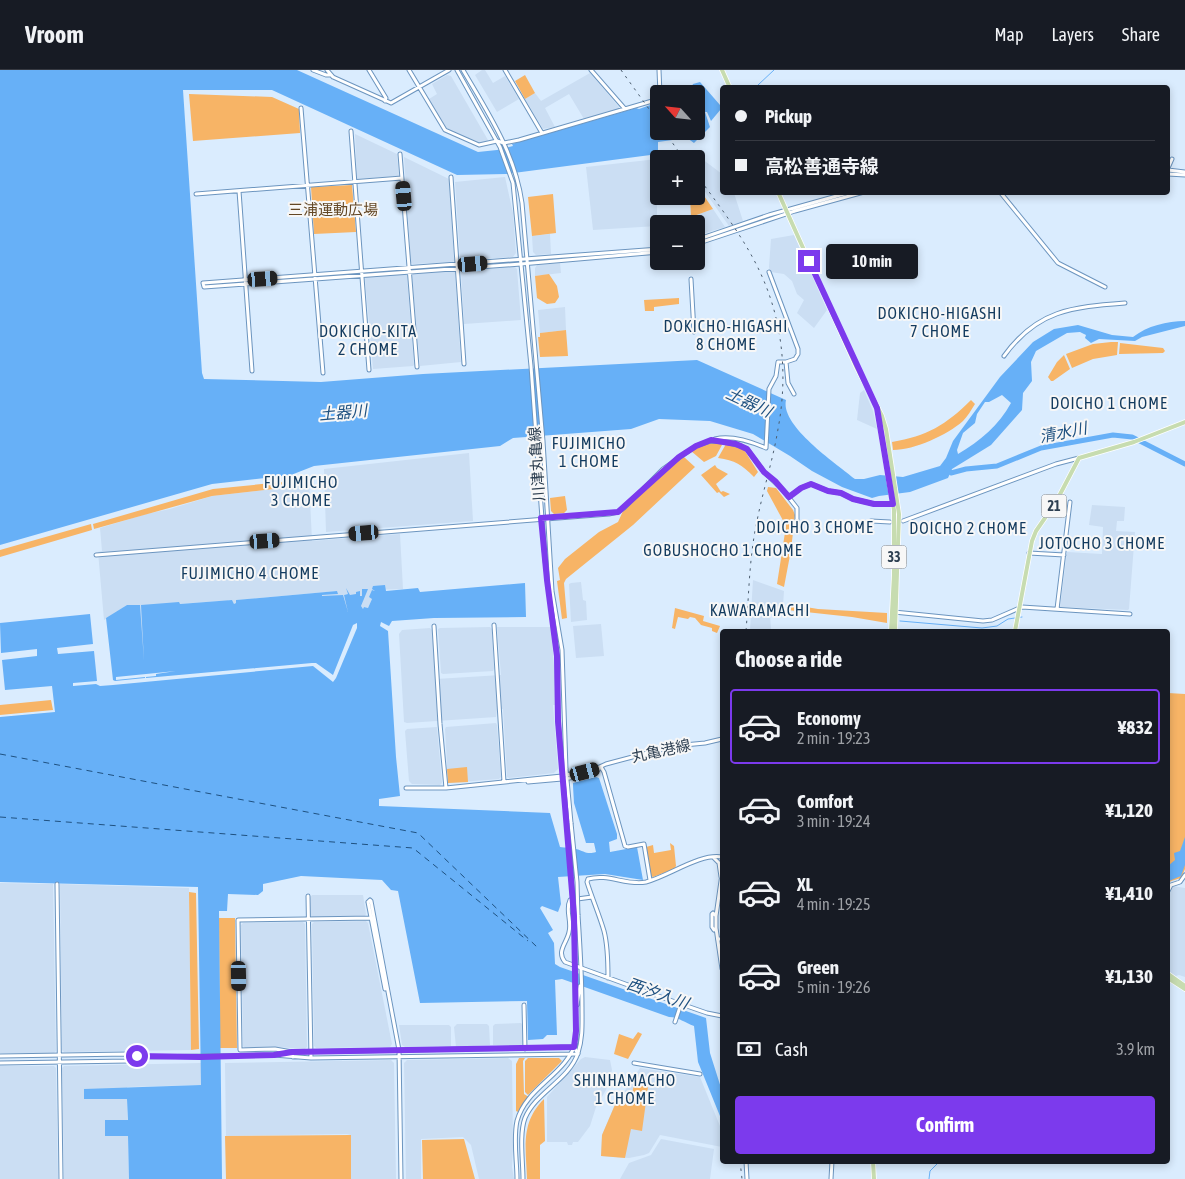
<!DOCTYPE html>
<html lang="en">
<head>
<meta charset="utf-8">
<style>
  :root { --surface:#171b24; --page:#20242c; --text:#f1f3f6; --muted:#9ea1a6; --line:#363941; --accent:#7c3aed }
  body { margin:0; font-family:"Asap Condensed","Noto Sans JP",sans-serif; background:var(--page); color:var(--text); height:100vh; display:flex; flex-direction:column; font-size:19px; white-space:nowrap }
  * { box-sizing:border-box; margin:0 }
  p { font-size:16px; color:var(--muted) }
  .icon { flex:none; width:28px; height:28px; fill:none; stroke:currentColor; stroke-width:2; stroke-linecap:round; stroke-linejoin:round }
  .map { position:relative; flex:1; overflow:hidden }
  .details { position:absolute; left:720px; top:559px; width:450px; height:535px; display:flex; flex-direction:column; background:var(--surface); border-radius:5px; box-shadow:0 2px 8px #0003 }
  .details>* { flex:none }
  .guide { position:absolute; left:720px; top:15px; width:450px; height:110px; border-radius:5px; box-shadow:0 2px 8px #0003; display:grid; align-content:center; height:110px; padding:0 15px; background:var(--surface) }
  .needle { width:32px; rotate:297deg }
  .buttons { position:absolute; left:650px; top:15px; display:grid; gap:10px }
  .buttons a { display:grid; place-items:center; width:55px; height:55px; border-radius:5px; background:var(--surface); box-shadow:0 2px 8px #0003; font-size:25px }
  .end { position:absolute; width:22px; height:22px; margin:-11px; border:6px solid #7c3aed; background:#fff; box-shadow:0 0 0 2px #fff }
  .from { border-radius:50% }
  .bubble { position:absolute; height:35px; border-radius:5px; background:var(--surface); box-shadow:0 2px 8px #0003; font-size:16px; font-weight:700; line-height:35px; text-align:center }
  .car { position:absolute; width:15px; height:30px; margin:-15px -8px; border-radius:6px; box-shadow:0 0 4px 1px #0007; background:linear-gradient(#222 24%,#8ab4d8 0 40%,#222 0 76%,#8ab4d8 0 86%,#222 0) }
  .guide b { display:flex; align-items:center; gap:18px; height:48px; font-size:19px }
  .guide b+b { border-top:1px solid var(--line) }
  .guide i { width:12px; height:12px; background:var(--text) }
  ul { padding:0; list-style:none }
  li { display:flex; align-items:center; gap:15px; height:75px; margin:0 10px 8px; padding:0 5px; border:2px solid transparent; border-radius:5px }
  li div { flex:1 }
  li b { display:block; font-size:19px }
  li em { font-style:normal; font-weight:700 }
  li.current { border-color:var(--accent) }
  li>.icon { width:45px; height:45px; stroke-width:1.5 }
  h2 { padding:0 15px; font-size:22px; line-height:60px }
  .pay { display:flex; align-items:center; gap:12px; height:55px; padding:0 15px; font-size:19px }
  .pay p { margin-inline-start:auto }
  .action { display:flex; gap:10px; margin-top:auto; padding:10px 15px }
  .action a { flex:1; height:58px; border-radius:5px; background:var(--accent); color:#fff; font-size:20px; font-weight:700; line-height:58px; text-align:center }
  header { display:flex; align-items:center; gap:30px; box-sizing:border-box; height:70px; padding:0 25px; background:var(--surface); border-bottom:1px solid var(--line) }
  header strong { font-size:24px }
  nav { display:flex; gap:28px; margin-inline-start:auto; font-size:18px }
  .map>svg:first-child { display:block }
  .built { fill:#cbdef3 }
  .green { fill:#f7b466 }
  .water { fill:#67b0f7; fill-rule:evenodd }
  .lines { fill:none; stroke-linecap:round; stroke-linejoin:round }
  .stream { stroke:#67b0f7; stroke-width:1 }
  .river { stroke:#67b0f7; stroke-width:5 }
  .ferry { stroke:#1f5180; stroke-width:1; stroke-dasharray:6 5; stroke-linecap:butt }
  .tertiary-casing { stroke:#6c95bf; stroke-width:5 }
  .secondary-casing { stroke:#6c95bf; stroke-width:5 }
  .primary-casing { stroke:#fff; stroke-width:5.5 }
  .tertiary { stroke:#fff; stroke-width:3 }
  .secondary { stroke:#fff; stroke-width:3 }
  .primary { stroke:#c7dcb0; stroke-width:4 }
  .rail { stroke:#4c5e70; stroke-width:1; stroke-dasharray:2.5 5; stroke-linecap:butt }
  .secondary-bridge-casing { stroke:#6c95bf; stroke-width:5; stroke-linecap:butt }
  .secondary-bridge { stroke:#fff; stroke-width:3 }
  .route { stroke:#7c3aed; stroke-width:6 }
  .labels { text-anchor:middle; stroke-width:4; stroke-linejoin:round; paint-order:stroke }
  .shield { fill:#f7f7f7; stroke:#6a7683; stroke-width:1 }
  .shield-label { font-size:14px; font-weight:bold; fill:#2d3f51 }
  .park-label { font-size:15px; fill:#634725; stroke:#f7f7f7 }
  .street-label { font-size:15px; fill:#2d3f51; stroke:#f7f7f7 }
  .neighbourhood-label { font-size:16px; letter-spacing:1px; fill:#133b5f; stroke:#f7f7f7 }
  .water-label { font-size:16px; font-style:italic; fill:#1f5180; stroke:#f7f7f7 }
</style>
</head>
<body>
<header>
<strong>Vroom</strong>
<nav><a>Map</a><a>Layers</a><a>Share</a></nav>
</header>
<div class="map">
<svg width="1185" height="1109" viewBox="0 0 1185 1109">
  <rect width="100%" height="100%" fill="#daecfe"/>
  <!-- built -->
  <path class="built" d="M482 0H485L493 13 505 6 519 29 497 42 475 5Z
    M590 3 619 37V39L584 49 569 24 545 38 555 57 543 59 525 29 535 23 541 31Z
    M447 5 451 6 488 70 487 72 479 74 446 59 444 56 429 29 437 24 432 14Z
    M355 64 397 84 399 106 357 109Z
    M693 82 722 104V122L734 123 743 151 729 156 696 109V89H687Z
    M404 87 449 109 454 190 453 192 413 194 411 193Z
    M657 89V156L593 160 586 97Z
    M505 107 513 143 516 183 513 187 462 190 460 189 455 112Z
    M713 139 725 157 696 166V154H691V147Z
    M550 164 551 184 536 185 533 182 532 166Z
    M794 165 827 240 814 258 797 243 804 230 797 224 792 211 784 204 770 202 769 197 771 169Z
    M560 193 561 203 535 206V198L537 195Z
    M514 196 517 199 521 250 464 254 461 202 462 200Z
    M454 201 455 202 461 292 420 296 412 205 413 204Z
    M405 204 407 205 414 295 413 296 373 299 365 209 366 207Z
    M565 237 566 260 540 263 538 240Z
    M864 320 873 341 877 359 857 350 860 323Z
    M469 383 473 451 326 462 324 399Z
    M307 408 309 409 312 471 400 464 403 519 372 520V529L368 538 364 537 363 539 361 537 362 526 350 525 348 523 347 519 348 524 344 525 349 541 347 542 322 527V525L337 524V521L236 530V533L234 534 232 530H228V533L219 534V531L179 534V532L145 591H143L140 535H127L104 550 98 482 102 481 100 458 146 444 170 439 212 426 291 417 292 413Z
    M1092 435 1125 437 1124 451H1117L1116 461 1135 462 1129 539 1128 540 1060 537 1067 482 1102 484 1103 457 1089 455Z
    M753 510 784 521 783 536 785 546 770 544 771 561H750Z
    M581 512 583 530 586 531 587 550 571 552 569 514 571 513Z
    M601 554 604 586 576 588 573 556Z
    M490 557 492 559 494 599 493 601 443 604 441 603 438 559 440 558Z
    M497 557H551L555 609V635H553L558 699 554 703 509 708 507 707 503 639H497L496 647 407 653 404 652 399 564 402 560 430 558 432 560 436 609 501 605Z
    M496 653 497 655 501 707 499 709 448 713 445 659 446 657Z
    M437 657 442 713 440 715 412 714 409 711 405 661 407 659Z
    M0 813 53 814 56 981 54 983H0Z
    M60 814 189 818 191 980 64 982 62 980Z
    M1172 816 1185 818V907L1179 905 1176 906 1168 901V826Z
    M312 825H363L366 844 365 846 312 847 310 845V828Z
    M366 851 368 853 392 974 390 977 316 978 314 976 312 854 314 852Z
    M303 852 305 854 307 977 305 979 278 977 245 978 243 976 241 855 243 853Z
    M521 953 523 956V975H493V956L495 954Z
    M457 954H487L489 956 490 975 456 977 454 957Z
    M399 955H449L451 957V976L405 977 402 975Z
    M585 987 610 990 612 1000 606 1020 596 1037 590 1056 578 1072H573L572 1075H568L567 1072H547V1027L581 989Z
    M508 988 512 991 513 1077 512 1097 514 1109H479L471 1075 463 1067 421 1069V1109H406L404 993 407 990Z
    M391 990 394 993 396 1109H351V1065L347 1064 226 1066 225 993Z
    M201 993V1015L127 1017 129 1109H64L62 998 64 996Z
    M0 996H54L56 998 58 1109H0Z
    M640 998 700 1007 722 1061V1077L660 1065 649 1083 644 1085 629 1088 601 1086 602 1065 614 1037Z
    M661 1069 714 1079 710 1109H620L629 1093 651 1085Z"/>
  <!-- green -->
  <path class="green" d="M525 5 535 23 525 29 515 11Z
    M189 24 272 27 299 39 300 63 193 71Z
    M696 114 713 139 691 147 690 126H696Z
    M352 115 356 162 314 164 311 117Z
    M553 124 556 163 532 166 528 127Z
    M549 204 557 216 559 227 555 233 547 234 537 228 535 206Z
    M679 228V234L654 237V241H645L644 230Z
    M566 260 568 286 540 287 538 267H540V263Z
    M1111 272H1118L1117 285 1093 289 1072 298 1066 284 1093 274Z
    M1120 273 1163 278 1165 281 1163 283 1119 284Z
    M1064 285 1070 299 1053 311H1051L1048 307 1057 292Z
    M971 330 975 334C971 340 968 346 963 351 947 365 915 380 893 380L892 372C927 366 946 355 971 330Z
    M711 372 721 373 722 375 716 386 704 392 691 381 699 376Z
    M726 374 743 378 758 402 754 407C742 395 735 390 718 388Z
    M684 387 695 397 633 455 566 509 564 513 567 548 562 549 557 511 560 510 558 498 565 489 599 462 618 452 623 441 668 398Z
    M715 395 717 398 728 404 716 414 721 422 723 421 730 424 724 427 719 422 717 423 701 405Z
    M292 411 291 417 212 426 94 459 93 454 213 419Z
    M768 417 776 418 793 440 795 445 791 480 784 517 777 514 786 456 767 421Z
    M565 426 567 440 564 443 554 444 551 441 550 428Z
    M91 454 92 460 0 487V480Z
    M788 534 818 539 887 543V553L852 547 787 540Z
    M675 538 704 546 703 551 720 556 717 563 712 561V558L701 555 695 548 690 547 688 549 678 547 675 559 672 558Z
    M1168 623 1185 624V799L1181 808 1171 811 1168 814Z
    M51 630 53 640 0 645V635Z
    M467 697 468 712 448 713 447 699Z
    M670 773 674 776 676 796 674 799 653 807 651 806 646 777 653 775 654 783 671 780Z
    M189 822 196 823 199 979 191 980Z
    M219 848H235L237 978H220Z
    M638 962 642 964 628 989 614 984 619 964 633 969Z
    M519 988H525L523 991 524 1024 529 1027 518 1042 516 1041V994Z
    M528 988H559L562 991 528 1025 525 1022V991Z
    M634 1014 648 1017 642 1061 631 1059 625 1088 601 1086 602 1065 614 1037 616 1033 625 1035 626 1028 631 1029Z
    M544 1029 545 1071 540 1075V1109H527C526 1078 520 1053 544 1029Z
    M351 1065V1109H226L225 1066Z
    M464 1069 475 1109H423L422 1070Z"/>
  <!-- water -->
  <path class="water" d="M0 0H297L478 82 497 80 513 76 512 74 636 38 639 39 659 32V61H696V24H683L690 20 693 14 700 12 720 35 721 39 711 51 707 42H705L710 57 694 73 687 68 658 72V84L506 104 457 105 272 20H183L202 303 204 309 321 312 423 304 697 290 786 330C780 356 837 394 855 409H864L880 405 903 407 940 396 946 388 953 371 1000 307 1033 272 1054 259 1078 255 1112 265 1133 267C1147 256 1167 251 1185 251V256L1142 267 1135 271 1099 269 1091 273 1085 268 1086 265 1080 262 1067 263 1036 281 1031 292 1032 311 1023 323 1022 340 991 375 952 399 948 408 910 422 879 426 872 428 842 417 812 401 790 386 753 364 710 351 659 349 631 359 513 368 500 376 314 396 291 405 212 414 0 475ZM1002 325 1011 333C999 355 980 371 958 384L957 380 963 363 975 353 977 344 985 332H989Z
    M525 513 526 547 434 548 392 551 389 556 381 552 380 556 388 561 396 687 400 726 379 729V736L550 743 560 777C565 778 572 777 576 779 584 781 587 785 596 782L594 773H586L574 733 573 716V713L596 707 599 708 617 764V769L609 772 610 782 637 777 643 810 605 804 558 807 561 834 558 842 542 836 540 838 553 860 548 863 554 873 555 894 560 897 706 948 710 983 722 1021V1051L698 992 694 956C685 953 679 947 669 947L562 909 555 910 557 965H547L543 969 528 970 527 931 420 933 398 821 391 820 382 810 301 806 263 814V821L258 825 228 824 227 841H219L222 1109H129L128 1066H105V1050H128L127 1029H84V1019L201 1015 198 817 0 812V647L55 642 52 616 5 620 2 590 37 586V579L1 583 0 553 90 544 93 574 57 578 58 584 94 581 97 611 73 613V616L96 614 100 616 113 615 313 596 333 612 336 608 357 558V553L353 555 333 605 316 593H312L146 608V607L156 606V604L176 601 116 607V610L145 607V608L115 611 113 610 106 548 127 535H140L144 591 141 535 179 532 180 534 232 530 234 534 236 533V530L337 521 338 524 322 525V526L343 525 348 542 344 525 348 524 346 518 350 525 356 524V522L360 521V526H362V519H368L361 536 363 539 364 537 368 538 372 529 369 527 372 520 375 521 372 519 373 516 385 515 386 521 418 518 420 522Z
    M1185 767V795L1181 806 1169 811 1168 814V796L1175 790 1174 783 1180 781Z"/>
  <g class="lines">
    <!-- stream -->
    <path class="stream" d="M758 15 774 0
      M753 18 754 17
      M1168 92 1169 87
      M900 551 982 558 997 556 1008 549 1022 547
      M929 1109 930 1101 940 1091"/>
    <!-- river -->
    <path class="river" d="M946 397 951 403 966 399 997 396 1041 378 1113 365 1132 367 1185 394"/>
    <!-- ferry -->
    <path class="ferry" d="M0 684 418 763 537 877
      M0 747 413 778 528 871"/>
    <defs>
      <path id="tertiary" d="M313 0 326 5H331
        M327 0 333 7 391 33 449 0
        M369 0 386 28 385 31
        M409 0 445 60 479 75 497 71 504 73 519 70 659 29
        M505 0 542 63
        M591 0 625 39
        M659 0 660 24
        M301 38 323 303
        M351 61 369 300
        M400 84 417 297
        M1168 98 1172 89
        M1168 100 1185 102
        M1168 104 1185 105
        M451 107 464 294
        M239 121 252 301
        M1000 122 1058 193 1105 217
        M196 124 402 108
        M696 170 769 145 851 122
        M696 174 795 141 864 122
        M769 202 798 279V284L795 289 786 292
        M691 209 694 262
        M203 213 204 217 521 194 659 182
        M203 213 659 179
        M1004 286C1037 240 1072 237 1125 233
        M715 369C731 365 752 372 766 378L769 319 776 306 778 292H786L788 313 794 324
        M789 427 801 418 811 414 828 421 841 423 853 429 874 434H893
        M871 451 890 452
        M903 451 1056 394 1079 388
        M1029 483 1064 485
        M96 485 609 444 618 442 624 438 663 399 696 376 711 371 725 372 741 376 747 379 764 402 783 420 797 438V462
        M1057 539 1070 432
        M894 542 983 551 992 550 1022 537 1130 544
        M494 555 504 712
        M434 556 440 654 446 718
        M601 697 604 702 625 776 628 777 644 774 650 810
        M528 712 562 709
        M406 718H446L562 706
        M714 788 719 793 721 807
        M57 814 61 1109
        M1168 821 1171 815 1180 812 1185 805
        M308 826 311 988
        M592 827 570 830C565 840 572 851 569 862 567 873 556 881 565 892L661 927 707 943 722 946
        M368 832 370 830 371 831 399 980 401 1109
        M368 832 385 919
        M713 843 716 846V858L714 860 712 857V844Z
        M716 846 722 804
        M716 858 722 899
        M608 908C608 892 608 876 604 861 599 844 592 828 587 812L588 809C608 803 626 816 646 812 669 806 700 783 722 787
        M524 935 525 979
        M675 952 681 934
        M0 986 128 984 144 987 274 985 311 988 578 984 574 977 292 982 274 985
        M293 987 292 982 275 979 240 980 238 850 373 848
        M0 993 129 991 141 988
        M634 993 700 1004
        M746 1091 747 1109
        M831 1109 832 1091"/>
      <path id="secondary" d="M457 0 500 77 513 113 531 296 545 490 557 586 558 651 567 753
        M463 0C488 43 515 83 522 133L543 371 552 521 562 580 566 699 571 753
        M566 705 595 699 606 694 674 676 705 673 722 669
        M565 709 596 702 599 699
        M718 869H722
        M577 935 580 916
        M517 1109C517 1091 513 1069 517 1051 526 1017 566 1005 576 972L574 846
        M523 1109C523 1092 519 1064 525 1048 536 1022 569 1010 578 983 583 968 582 953 582 937 582 907 580 876 578 845"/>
      <path id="primary" d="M722 0 730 18
        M778 122 856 296 882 346 886 359 899 444 895 561
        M877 340 894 440V505L891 561
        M1015 561 1032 471 1036 461 1056 432 1079 388 1134 372 1185 352
        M1168 904 1185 916
        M1168 908 1185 919
        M873 1091 874 1109"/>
    </defs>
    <!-- tertiary casing -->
    <use href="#tertiary" class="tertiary-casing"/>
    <!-- secondary casing -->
    <use href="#secondary" class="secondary-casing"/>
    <!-- primary casing -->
    <use href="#primary" class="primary-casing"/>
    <!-- tertiary -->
    <use href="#tertiary" class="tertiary"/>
    <!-- secondary -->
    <use href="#secondary" class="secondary"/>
    <!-- primary -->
    <use href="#primary" class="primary"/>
    <!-- rail -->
    <path class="rail" d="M621 0 659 53
      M664 61 684 89
      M696 104C722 140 750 175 766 216 784 262 787 311 778 359 773 390 763 420 757 451 749 488 749 525 746 561
      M740 1091 742 1109"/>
    <defs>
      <path id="secondary-bridge" d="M567 753 574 846
        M571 753 577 812 578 845"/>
    </defs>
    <!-- secondary-bridge casing -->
    <use href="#secondary-bridge" class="secondary-bridge-casing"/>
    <!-- secondary-bridge -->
    <use href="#secondary-bridge" class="secondary-bridge"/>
  </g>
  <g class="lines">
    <!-- route -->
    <path class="route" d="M137 986 200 987 274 985 292 982 574 977 576 961 574 846 558 651 557 586 547 510 541 448 618 442 679 387 696 376 711 370 736 374 747 379 764 402 775 411 789 427 801 418 811 414 828 421 841 423 853 429 874 434H893L877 338 809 191"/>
  </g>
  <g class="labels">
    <!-- shield labels -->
    <g class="shield">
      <rect x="1041.5" y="424.5" width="25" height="23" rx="4"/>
      <rect x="881.5" y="475.5" width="25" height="23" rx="4"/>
    </g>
    <g class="shield-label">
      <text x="1054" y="441">21</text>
      <text x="894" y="492">33</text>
    </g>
    <!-- park labels -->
    <g class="park-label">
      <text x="333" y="145">三浦運動広場</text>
    </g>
    <!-- street labels -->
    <g class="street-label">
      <text transform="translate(537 394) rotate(-94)" y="5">川津丸亀線</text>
      <text transform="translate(661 681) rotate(-12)" y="5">丸亀港線</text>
    </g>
    <!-- neighbourhood labels -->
    <g class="neighbourhood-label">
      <text x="940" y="249">DOKICHO-HIGASHI<tspan x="940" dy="18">7 CHOME</tspan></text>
      <text x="726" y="262">DOKICHO-HIGASHI<tspan x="726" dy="18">8 CHOME</tspan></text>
      <text x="368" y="267">DOKICHO-KITA<tspan x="368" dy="18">2 CHOME</tspan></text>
      <text x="1109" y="339">DOICHO 1 CHOME</text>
      <text x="589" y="379">FUJIMICHO<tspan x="589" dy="18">1 CHOME</tspan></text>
      <text x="301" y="418">FUJIMICHO<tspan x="301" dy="18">3 CHOME</tspan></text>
      <text x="815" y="463">DOICHO 3 CHOME</text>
      <text x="968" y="464">DOICHO 2 CHOME</text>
      <text x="1102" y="479">JOTOCHO 3 CHOME</text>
      <text x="723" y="486">GOBUSHOCHO 1 CHOME</text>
      <text x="250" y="509">FUJIMICHO 4 CHOME</text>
      <text x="760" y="546">KAWARAMACHI</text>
      <text x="625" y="1016">SHINHAMACHO<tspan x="625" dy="18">1 CHOME</tspan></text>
    </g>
    <!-- water labels -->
    <g class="water-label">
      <text transform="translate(749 332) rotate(25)" y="6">土器川</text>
      <text transform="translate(343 342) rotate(-5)" y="6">土器川</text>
      <text transform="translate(1063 362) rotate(-11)" y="6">清水川</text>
      <text transform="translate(658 923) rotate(19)" y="6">西汐入川</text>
    </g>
  </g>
</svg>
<div class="buttons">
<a><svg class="needle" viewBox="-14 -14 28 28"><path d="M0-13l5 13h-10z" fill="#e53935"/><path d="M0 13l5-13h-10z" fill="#9ea1a6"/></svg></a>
<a>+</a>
<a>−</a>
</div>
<i class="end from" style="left:137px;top:986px"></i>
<i class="end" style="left:809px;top:191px"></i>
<div class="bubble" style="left:826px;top:174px;width:92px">10 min</div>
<i class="car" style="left:404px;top:126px;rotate:355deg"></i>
<i class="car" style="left:473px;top:194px;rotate:85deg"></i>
<i class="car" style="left:263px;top:209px;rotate:86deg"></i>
<i class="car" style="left:364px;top:463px;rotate:265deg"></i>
<i class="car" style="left:265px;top:471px;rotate:86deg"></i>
<i class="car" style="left:585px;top:702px;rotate:75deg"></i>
<i class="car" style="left:239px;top:906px;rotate:179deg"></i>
<div class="guide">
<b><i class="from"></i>Pickup</b>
<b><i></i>高松善通寺線</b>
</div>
<section class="details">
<h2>Choose a ride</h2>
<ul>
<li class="current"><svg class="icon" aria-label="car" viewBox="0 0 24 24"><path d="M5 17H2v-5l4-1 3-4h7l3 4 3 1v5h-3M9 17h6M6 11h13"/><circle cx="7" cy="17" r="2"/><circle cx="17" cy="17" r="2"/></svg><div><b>Economy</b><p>2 min · 19:23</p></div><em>¥832</em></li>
<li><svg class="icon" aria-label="car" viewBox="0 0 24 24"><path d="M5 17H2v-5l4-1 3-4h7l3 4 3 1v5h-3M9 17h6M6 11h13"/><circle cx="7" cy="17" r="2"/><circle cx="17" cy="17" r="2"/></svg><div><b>Comfort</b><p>3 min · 19:24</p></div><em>¥1,120</em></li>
<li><svg class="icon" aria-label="car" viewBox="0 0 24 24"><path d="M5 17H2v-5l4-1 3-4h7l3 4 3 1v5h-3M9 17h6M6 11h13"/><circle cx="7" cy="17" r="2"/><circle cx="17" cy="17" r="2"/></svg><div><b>XL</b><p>4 min · 19:25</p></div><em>¥1,410</em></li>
<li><svg class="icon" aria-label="car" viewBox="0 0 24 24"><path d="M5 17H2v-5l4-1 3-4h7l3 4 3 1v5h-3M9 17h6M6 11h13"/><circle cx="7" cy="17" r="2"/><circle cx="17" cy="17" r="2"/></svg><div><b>Green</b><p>5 min · 19:26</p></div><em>¥1,130</em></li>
</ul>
<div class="pay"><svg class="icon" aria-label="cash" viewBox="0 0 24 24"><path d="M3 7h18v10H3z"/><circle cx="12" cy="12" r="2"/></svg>Cash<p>3.9 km</p></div>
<div class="action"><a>Confirm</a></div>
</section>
</div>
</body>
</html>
